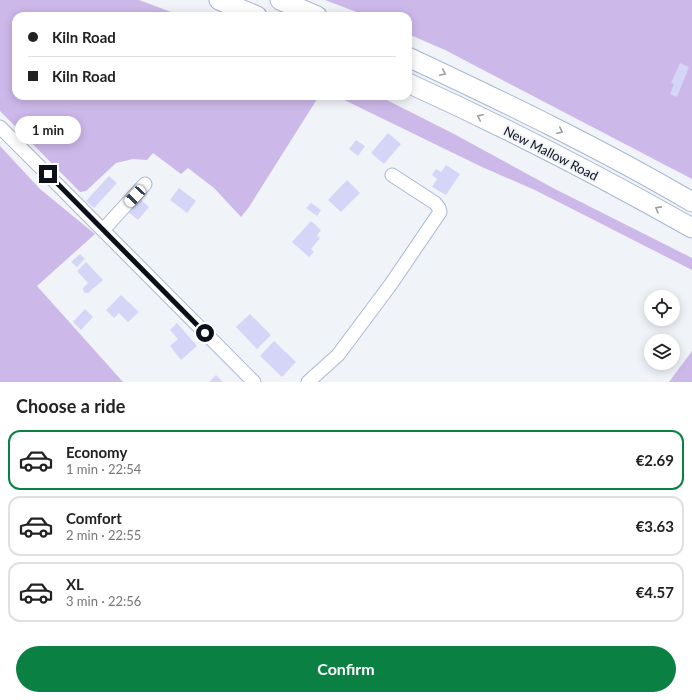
<!DOCTYPE html>
<html lang="en">
<head>
<meta charset="utf-8">
<style>
  :root { --surface:#fff; --page:#f6f6f6; --text:#222; --muted:#767676; --line:#e0e0e0; --accent:#0b8043 }
  body { margin:0; font-family:Lato,sans-serif; background:var(--page); color:var(--text); height:100vh; display:flex; flex-direction:column; font-size:15px; white-space:nowrap }
  * { box-sizing:border-box; margin:0 }
  p { font-size:13px; color:var(--muted) }
  .icon { flex:none; width:22px; height:22px; fill:none; stroke:currentColor; stroke-width:2; stroke-linecap:round; stroke-linejoin:round }
  .map { position:relative; height:382px; overflow:hidden }
  .details { display:flex; flex-direction:column; background:var(--surface); flex:1 }
  .details>* { flex:none }
  .banner { position:absolute; left:12px; top:12px; width:400px; height:88px; border-radius:12px; box-shadow:0 2px 10px #0003; display:grid; align-content:center; height:88px; padding:0 16px; background:var(--surface) }
  .controls { position:absolute; left:644px; top:290px; display:grid; gap:8px }
  .controls a { display:grid; place-items:center; width:36px; height:36px; border-radius:50%; background:var(--surface); box-shadow:0 2px 10px #0003; font-size:20px }
  .end { position:absolute; width:18px; height:18px; margin:-9px; border:5px solid #0b101a; background:#fff; box-shadow:0 0 0 2px #fff }
  .from { border-radius:50% }
  .bubble { position:absolute; height:28px; border-radius:14px; background:var(--surface); box-shadow:0 2px 10px #0003; font-size:13px; font-weight:700; line-height:28px; text-align:center }
  .car { position:absolute; width:12px; height:24px; margin:-12px -6px; border-radius:5px; box-shadow:0 0 3px 1px #0007; background:linear-gradient(#fff 24%,#345 0 40%,#fff 0 76%,#345 0 86%,#fff 0) }
  .banner b { display:flex; align-items:center; gap:14px; height:38px; font-size:15px }
  .banner b+b { border-top:1px solid var(--line) }
  .banner i { width:10px; height:10px; background:var(--text) }
  ul { padding:0; list-style:none }
  li { display:flex; align-items:center; gap:12px; height:60px; margin:0 8px 6px; padding:0 8px; border:2px solid var(--line); border-radius:12px }
  li div { flex:1 }
  li b { display:block; font-size:15px }
  li em { font-style:normal; font-weight:700 }
  li.selected { border-color:var(--accent) }
  li>.icon { width:36px; height:36px; stroke-width:1.5 }
  h2 { padding:0 16px; font-size:18px; line-height:48px }
  .primary-button { display:flex; gap:8px; margin-top:auto; padding:8px 16px }
  .primary-button a { flex:1; height:46px; border-radius:24px; background:var(--accent); color:#fff; font-size:16px; font-weight:700; line-height:46px; text-align:center }
  .map>svg:first-child { display:block }
  .green { fill:#cdb8ea }
  .building { fill:#d4d5f7 }
  .lines { fill:none; stroke-linecap:round; stroke-linejoin:round }
  .minor-casing { stroke:#a7b7d2; stroke-width:15 }
  .highway-casing { stroke:#a7b7d2; stroke-width:21 }
  .minor { stroke:#fff; stroke-width:13 }
  .highway { stroke:#fff; stroke-width:19 }
  .oneway { stroke:#9d9fa3 }
  .route { stroke:#0b101a; stroke-width:5 }
  .labels { text-anchor:middle; stroke-width:4; stroke-linejoin:round; paint-order:stroke }
  .street-label { font-size:13px; fill:#0b101a; stroke:#f0f4f9 }
</style>
</head>
<body>
<div class="map">
<svg width="692" height="382" viewBox="0 0 692 382">
  <rect width="100%" height="100%" fill="#f0f4f9"/>
  <!-- green -->
  <path class="green" d="M0 0H139L182 16H16V96H319L249 207 241 217 214 188 188 168 181 174 153 153 147 160 133 159 116 163 86 191 80 192 0 111Z
    M325 0H692V179L445 50 408 34V16H367Z
    M336 96H379L454 134 553 188 692 258V270L537 191 482 167Z
    M0 146 40 189 95 234 37 286 123 382H0Z
    M692 351V382H669Z"/>
  <!-- building -->
  <path class="building" d="M680 63 689 67 677 97 670 94 674 84 671 83Z
    M388 133 401 144 384 164 371 153Z
    M356 140 365 146 358 156 349 149Z
    M446 165 460 174 446 195 432 187 437 179 432 175 436 169 441 172Z
    M109 176 117 183 94 208 86 201Z
    M347 180 360 193 341 212 328 200Z
    M179 188 196 201 187 213 170 200Z
    M139 198 149 207 138 220 127 211Z
    M311 203 321 210 317 216 306 208Z
    M311 221 321 230 317 235 320 238 311 249 314 252 309 257 292 242Z
    M80 254 85 259 77 267 71 262Z
    M86 262 103 280 88 293H85L83 290V288L88 283 77 271Z
    M121 295 139 312 128 322 119 313 114 318 106 310Z
    M85 309 93 317 81 330 73 322Z
    M250 314 271 335 257 349 236 327Z
    M177 323 197 346 181 360 170 346 178 339 170 330Z
    M274 341 296 362 282 377 260 356Z
    M216 375 223 382H209Z"/>
  <g class="lines">
    <defs>
      <path id="minor" d="M0 127 57 184 254 382
        M103 230 145 184
        M308 382 338 355 391 284 440 212 439 208 435 203 392 175"/>
      <path id="highway" d="M219 0 257 16
        M280 0 317 16
        M408 57C504 102 600 148 692 202
        M408 83C505 127 600 176 692 228"/>
    </defs>
    <!-- minor casing -->
    <use href="#minor" class="minor-casing"/>
    <!-- highway casing -->
    <use href="#highway" class="highway-casing"/>
    <!-- minor -->
    <use href="#minor" class="minor"/>
    <!-- highway -->
    <use href="#highway" class="highway"/>
  </g>
  <!-- one-way arrows -->
  <defs><path id="oneway-chevron" d="M-2-3.5L2.5 0L-2 3.5" fill="none" stroke-width="1.6" stroke-linecap="round" stroke-linejoin="round"/></defs>
  <g class="oneway">
    <use href="#oneway-chevron" transform="translate(443 73) rotate(25)"/>
    <use href="#oneway-chevron" transform="translate(480 117) rotate(-154)"/>
    <use href="#oneway-chevron" transform="translate(560 131) rotate(27)"/>
    <use href="#oneway-chevron" transform="translate(658 209) rotate(-151)"/>
  </g>
  <g class="lines">
    <!-- route -->
    <path class="route" d="M48 174 205 333"/>
  </g>
  <g class="labels">
    <!-- street labels -->
    <g class="street-label">
      <text transform="translate(551 153) rotate(27)" y="5">New Mallow Road</text>
    </g>
  </g>
</svg>
<div class="controls">
<a><svg class="icon" aria-label="locate" viewBox="0 0 24 24"><circle cx="12" cy="12" r="6"/><path d="M12 2v4M12 18v4M2 12h4M18 12h4"/></svg></a>
<a><svg class="icon" aria-label="layers" viewBox="0 0 24 24"><path d="M12 4l9 5-9 5-9-5zM3 14l9 5 9-5"/></svg></a>
</div>
<i class="end from" style="left:205px;top:333px"></i>
<i class="end" style="left:48px;top:174px"></i>
<div class="bubble" style="left:15px;top:116px;width:66px">1 min</div>
<i class="car" style="left:135px;top:196px;rotate:223deg"></i>
<div class="banner">
<b><i class="from"></i>Kiln Road</b>
<b><i></i>Kiln Road</b>
</div>
</div>
<section class="details">
<h2>Choose a ride</h2>
<ul>
<li class="selected"><svg class="icon" aria-label="car" viewBox="0 0 24 24"><path d="M5 17H2v-5l4-1 3-4h7l3 4 3 1v5h-3M9 17h6M6 11h13"/><circle cx="7" cy="17" r="2"/><circle cx="17" cy="17" r="2"/></svg><div><b>Economy</b><p>1 min · 22:54</p></div><em>€2.69</em></li>
<li><svg class="icon" aria-label="car" viewBox="0 0 24 24"><path d="M5 17H2v-5l4-1 3-4h7l3 4 3 1v5h-3M9 17h6M6 11h13"/><circle cx="7" cy="17" r="2"/><circle cx="17" cy="17" r="2"/></svg><div><b>Comfort</b><p>2 min · 22:55</p></div><em>€3.63</em></li>
<li><svg class="icon" aria-label="car" viewBox="0 0 24 24"><path d="M5 17H2v-5l4-1 3-4h7l3 4 3 1v5h-3M9 17h6M6 11h13"/><circle cx="7" cy="17" r="2"/><circle cx="17" cy="17" r="2"/></svg><div><b>XL</b><p>3 min · 22:56</p></div><em>€4.57</em></li>
</ul>
<div class="primary-button"><a>Confirm</a></div>
</section>
</body>
</html>
